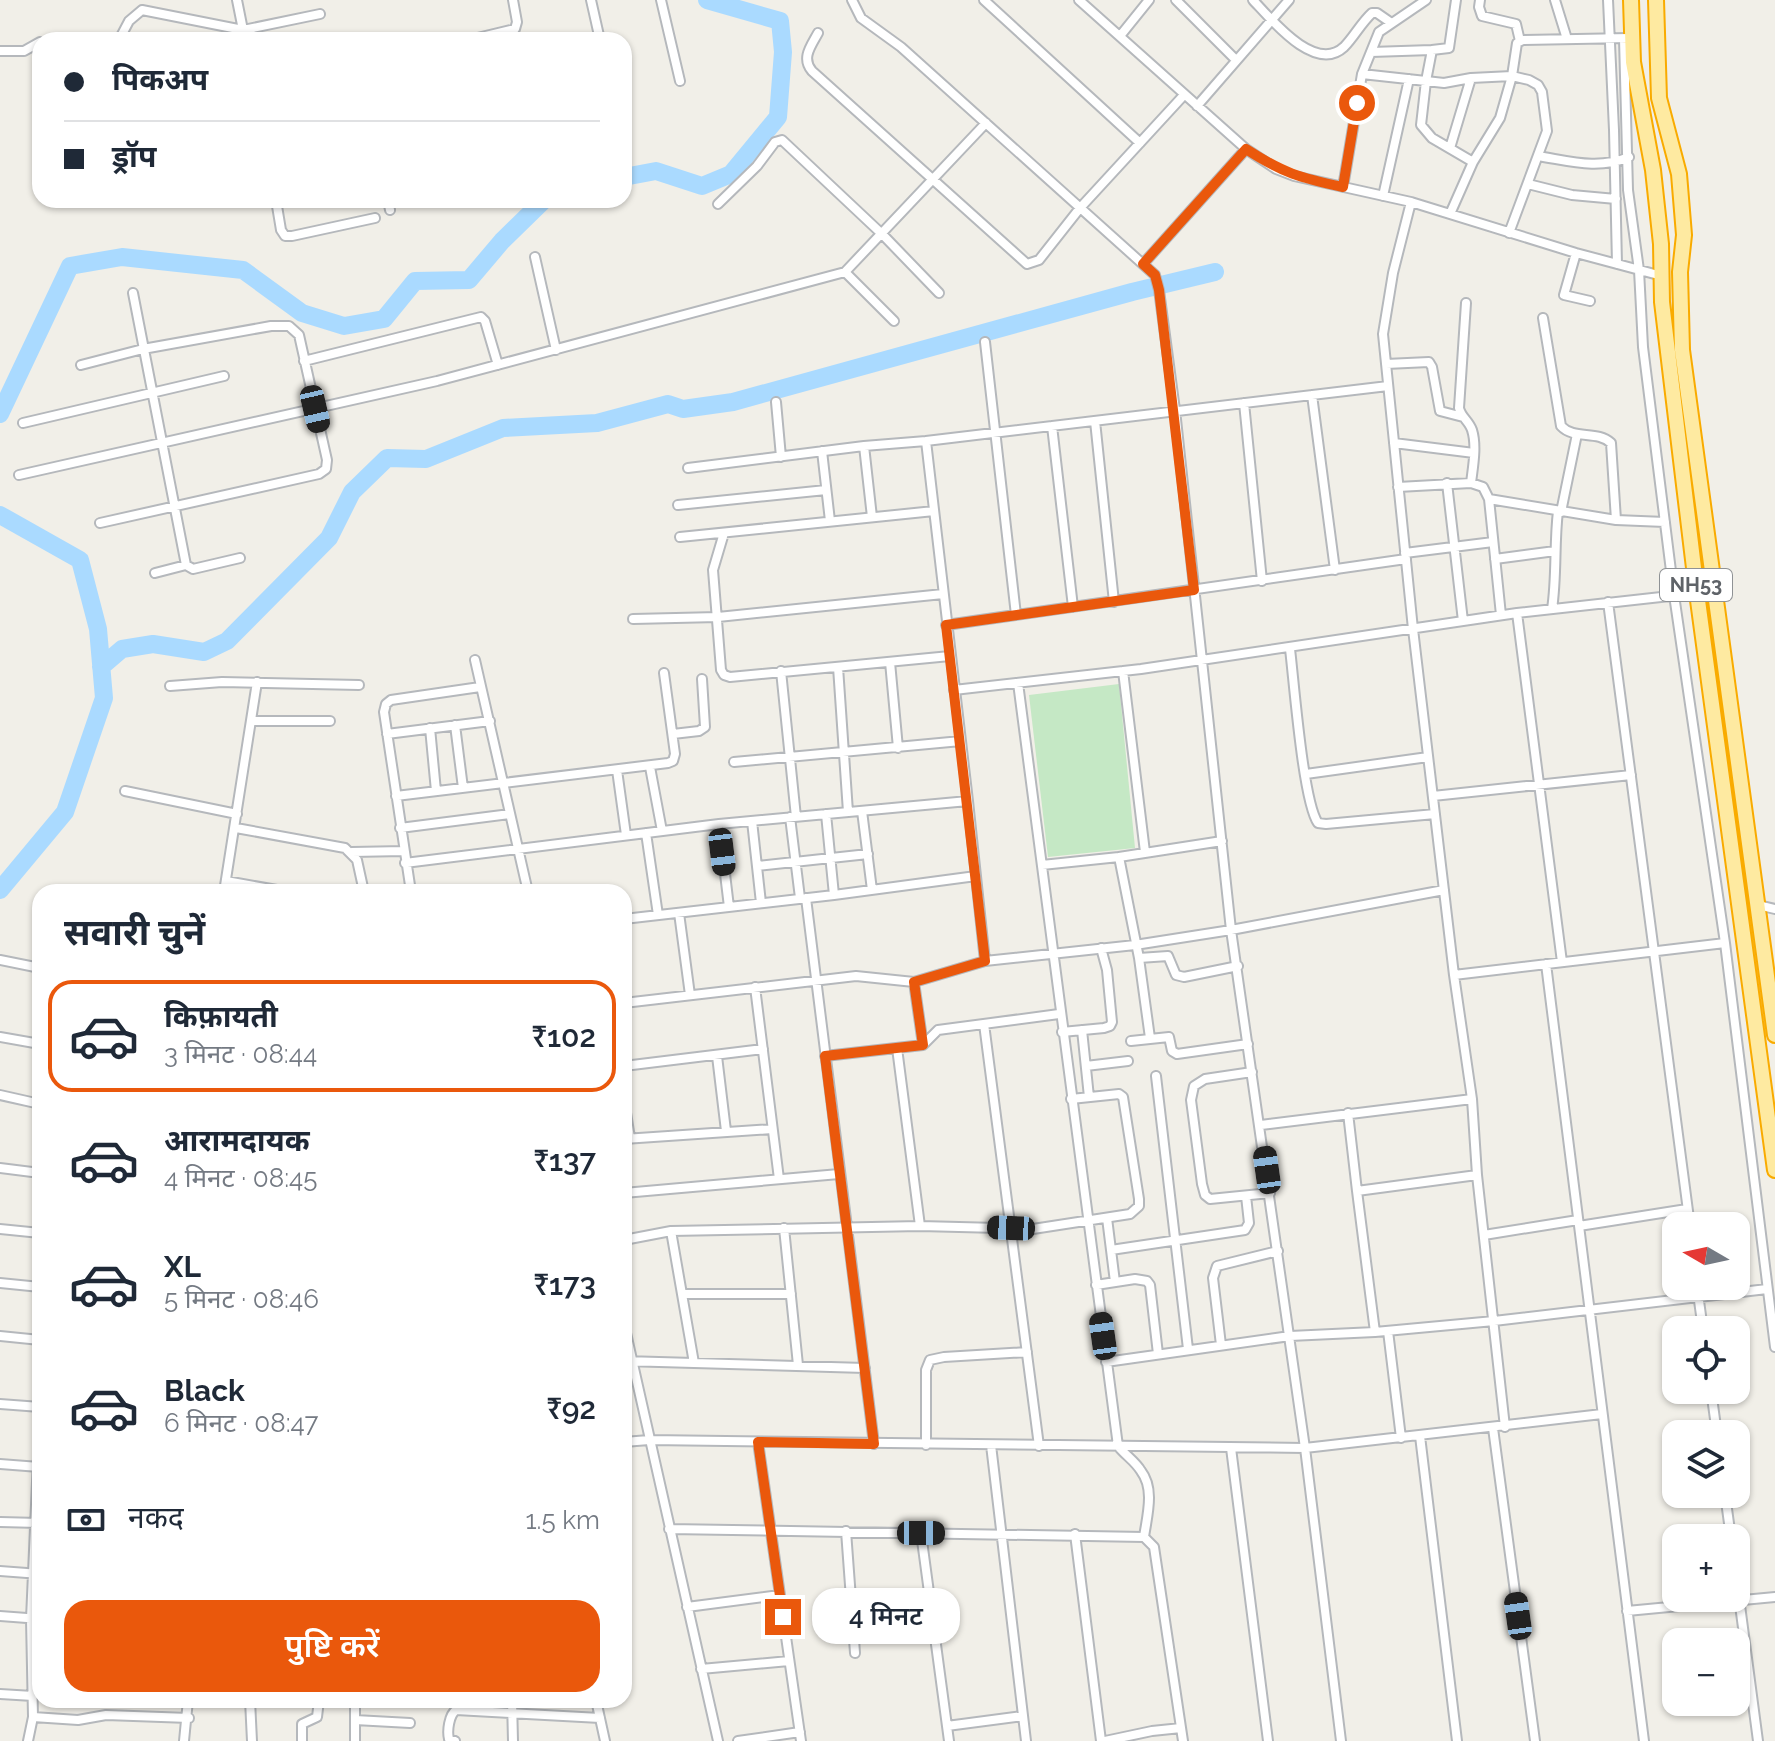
<!DOCTYPE html>
<html lang="hi">
<head>
<meta charset="utf-8">
<style>
  :root { --surface:#fff; --page:#f2f2f3; --text:#1f2937; --muted:#747a83; --line:#e0e1e3; --accent:#ea580c }
  body { margin:0; font-family:Raleway,"Noto Sans Devanagari",sans-serif; background:var(--page); color:var(--text); height:100vh; display:flex; flex-direction:column; font-size:30px; white-space:nowrap }
  * { box-sizing:border-box; margin:0 }
  p { font-size:26px; color:var(--muted) }
  .icon { flex:none; width:44px; height:44px; fill:none; stroke:currentColor; stroke-width:2; stroke-linecap:round; stroke-linejoin:round }
  .map { position:relative; flex:1; overflow:hidden }
  .drawer { position:absolute; left:32px; top:884px; width:600px; height:824px; display:flex; flex-direction:column; background:var(--surface); border-radius:24px; box-shadow:0 2px 6px #0004 }
  .drawer>* { flex:none }
  .top-card { position:absolute; left:32px; top:32px; width:600px; height:176px; border-radius:24px; box-shadow:0 2px 6px #0004; display:grid; align-content:center; height:176px; padding:0 32px; background:var(--surface) }
  .needle { width:52px; rotate:279deg }
  .controls { position:absolute; left:1662px; top:1212px; display:grid; gap:16px }
  .controls a { display:grid; place-items:center; width:88px; height:88px; border-radius:16px; background:var(--surface); box-shadow:0 2px 6px #0004; font-size:40px }
  .end { position:absolute; width:36px; height:36px; margin:-18px; border:10px solid #ea580c; background:#fff; box-shadow:0 0 0 4px #fff }
  .from { border-radius:50% }
  .bubble { position:absolute; height:56px; border-radius:24px; background:var(--surface); box-shadow:0 2px 6px #0004; font-size:26px; font-weight:600; line-height:56px; text-align:center }
  .car { position:absolute; width:24px; height:48px; margin:-24px -12px; border-radius:10px; box-shadow:0 0 6px 2px #0007; background:linear-gradient(#222 24%,#8ab4d8 0 40%,#222 0 76%,#8ab4d8 0 86%,#222 0) }
  .top-card b { display:flex; align-items:center; gap:28px; height:76px; font-size:30px }
  .top-card b+b { border-top:2px solid var(--line) }
  .top-card i { width:20px; height:20px; background:var(--text) }
  ul { padding:0; list-style:none }
  li { display:flex; align-items:center; gap:24px; height:112px; margin:0 16px 12px; padding:0 16px; border:4px solid transparent; border-radius:24px }
  li div { flex:1 }
  li b { display:block; font-size:30px }
  li em { font-style:normal; font-weight:600 }
  li.active { border-color:var(--accent) }
  li>.icon { width:72px; height:72px; stroke-width:1.5 }
  h2 { padding:0 32px; font-size:36px; line-height:96px }
  .pay { display:flex; align-items:center; gap:20px; height:88px; padding:0 32px; font-size:30px }
  .pay p { margin-inline-start:auto }
  .action { display:flex; gap:16px; margin-top:auto; padding:16px 32px }
  .action a { flex:1; height:92px; border-radius:24px; background:var(--accent); color:#fff; font-size:32px; font-weight:600; line-height:92px; text-align:center }
  .map>svg:first-child { display:block }
  .green { fill:#c5e8c5 }
  .lines { fill:none; stroke-linecap:round; stroke-linejoin:round }
  .river { stroke:#aadaff; stroke-width:18 }
  .minor-casing { stroke:#b5b8bc; stroke-width:12 }
  .trunk-casing { stroke:#f9ab00; stroke-width:18 }
  .minor { stroke:#fff; stroke-width:8 }
  .trunk { stroke:#feeaa1; stroke-width:14 }
  .route { stroke:#ea580c; stroke-width:10 }
  .labels { text-anchor:middle; stroke-width:6; stroke-linejoin:round; paint-order:stroke }
  .shield { fill:#fff; stroke:#8f9295; stroke-width:2 }
  .shield-label { font-size:20px; font-weight:bold; fill:#5f6368 }
</style>
</head>
<body>
<div class="map">
<svg width="1775" height="1741" viewBox="0 0 1775 1741">
  <rect width="100%" height="100%" fill="#f1efe8"/>
  <!-- green -->
  <path class="green" d="M1119 684 1135 848 1048 857 1029 695Z"/>
  <g class="lines">
    <!-- river -->
    <path class="river" d="M624 177 656 171 702 186 731 174 778 117 783 52 780 21 707 0
      M0 414 70 266 122 257 243 270 302 313 344 326 384 319 415 281 469 280 502 241 544 200
      M0 515 80 560 98 629 104 698 65 812 0 890
      M101 667 122 649 153 644 204 652 227 641 329 538 352 492 387 458 426 459 503 428 597 423 668 404 683 409 733 402 1132 292 1215 272"/>
    <defs>
      <path id="minor" d="M237 0 245 40
        M591 0 600 40
        M661 0 680 81
        M852 0 861 18 901 47 1155 275 1159 290 1175 410 1231 930 1305 1448 1341 1741
        M984 0 1140 143
        M1079 0 1246 149 1276 169 1294 176 1411 202 1576 253 1662 276
        M1176 0 1235 59
        M1253 0C1271 19 1315 74 1344 47 1354 37 1361 23 1372 13H1377L1390 22
        M1456 0 1449 48 1432 50 1426 81 1421 125 1432 138 1473 162
        M1480 0 1479 7 1482 16 1516 24 1520 41
        M1555 0 1567 39
        M1608 0 1614 130 1617 264
        M818 33C811 46 801 58 812 71L1027 264 1039 260 1080 208 1184 95
        M1120 36 1149 0
        M1624 39 1628 190 1639 270 1643 347 1674 595 1725 943 1775 1347
        M119 40 129 21 142 10 243 30 320 14
        M469 40 515 29 517 22 513 0
        M0 51H24L40 42
        M1371 52 1432 50
        M1362 74 1444 83 1471 78 1512 76 1529 80 1538 85 1542 92 1547 131 1509 233
        M1197 106 1289 0
        M1450 148 1471 78
        M1538 156C1570 161 1598 170 1629 157
        M1528 184 1572 195 1616 199
        M1343 187 1362 74 1379 32 1426 0
        M1383 196 1409 79
        M276 200 281 230 285 236H292L375 218
        M388 200 390 210
        M1411 202 1393 273 1383 334 1413 629 1454 975 1472 1099 1477 1175 1505 1427
        M718 204 757 166 775 142 782 140 883 235 939 293
        M1450 214 1473 162 1500 118 1512 76 1517 43 1523 40 1629 38
        M1576 253 1564 295 1590 301
        M535 257 556 350
        M1143 264 1246 149
        M845 272 894 321
        M133 293 186 565 155 573
        M1466 303 1459 408C1461 417 1469 421 1472 430 1477 446 1473 466 1471 483
        M1543 318 1561 426C1574 440 1597 430 1611 443L1616 520
        M985 342 1016 615
        M304 361 481 317 485 321 498 365
        M1386 364 1429 362 1432 367 1440 411 1463 417
        M81 365 143 349 271 326H289L299 335 327 460 326 469 319 474 100 523
        M1312 395 1335 570
        M776 402 781 457
        M1244 403 1262 581
        M1095 421 1114 602
        M23 423 224 376
        M1052 426 1073 607
        M1394 443 1474 453
        M864 446 872 517
        M822 451 830 521
        M688 468 864 446 926 441
        M19 475 437 381 845 272 986 123
        M1447 483 1463 621
        M1398 487 1471 483 1483 487 1489 499 1616 520 1665 522
        M1489 499 1501 615
        M678 505 826 490
        M1561 512 1577 434
        M724 533 713 570 721 670 724 675 730 677 950 656
        M680 537 934 511
        M1405 553 1493 542
        M1495 559 1555 551
        M186 565 193 569 240 558
        M1608 602 1690 1226
        M1552 609C1557 576 1554 544 1558 511
        M1517 613 1562 962
        M633 619 718 617 943 594
        M946 625 1406 559
        M1290 649C1294 681 1303 802 1318 823L1326 824 1435 814
        M475 660 528 892
        M890 662 898 748
        M838 667 848 812
        M781 671 796 817
        M1123 671 1145 852
        M1018 683 1118 1446C1125 1455 1135 1461 1141 1471 1155 1489 1147 1516 1144 1537
        M170 686 222 682 359 685
        M954 690 1141 669 1517 613 1697 593
        M251 721H330
        M455 725 463 788
        M430 728 436 791
        M387 734 490 721
        M673 734 699 731 705 727 702 679
        M734 762 961 741
        M650 767 662 831
        M617 770 626 835
        M1306 774 1428 757
        M125 791 237 814
        M396 796 668 763 673 761 675 754 664 673
        M1433 796 1631 775
        M968 801 926 441 1388 386
        M862 811 872 890
        M826 814 834 895
        M790 817 800 898
        M752 821 761 903
        M719 824 729 907
        M236 828 345 848 357 860 364 892
        M400 828 510 814
        M646 833 658 915
        M352 852 404 851
        M405 863 719 824 968 801 985 961
        M1042 865 1119 857
        M757 866 868 854
        M226 881 288 892
        M224 892 257 682
        M411 892 384 712 386 704 391 700 480 687
        M806 898 874 1444
        M1758 905 1775 909
        M679 913 690 995
        M624 919 834 895 976 876
        M1139 958 1168 956 1176 975 1184 977 1238 966
        M0 960 40 968
        M1546 964 1644 1741
        M1454 975 1725 943
        M755 987 779 1179
        M624 1003 856 976 914 982 985 961 1135 945 1231 930 1444 890
        M984 1024 1039 1446
        M1082 1030 1089 1097
        M1062 1032 1104 1028 1110 1026 1112 1022 1107 970 1101 948
        M0 1037 40 1044
        M1150 1038 1139 958 1119 857 1222 841
        M1131 1041 1169 1037 1172 1051 1177 1054 1248 1044
        M923 1045 938 1030 1059 1014
        M897 1048 920 1226
        M717 1056 726 1131
        M825 1056 923 1045 914 982
        M624 1066 763 1049
        M1086 1066 1128 1061
        M1252 1072 1205 1079 1194 1086 1191 1100 1202 1184 1205 1195 1210 1199 1270 1193
        M1156 1076 1188 1349
        M0 1095 40 1104
        M624 1100 630 1138
        M1348 1113 1357 1191 1477 1175
        M1261 1125 1472 1099
        M624 1139 772 1129
        M0 1168 40 1173
        M1357 1191 1375 1332
        M624 1193 839 1174
        M1107 1218 1115 1282
        M1579 1226 1687 1209
        M784 1228 798 1365
        M0 1229 40 1233
        M671 1231 694 1363
        M1484 1235 1578 1220
        M624 1240 671 1231 920 1226 1033 1229 1130 1214 1139 1206V1199L1123 1097 1119 1094 1071 1099
        M1111 1250 1245 1230 1249 1223 1246 1196
        M0 1283 40 1287
        M1096 1285 1135 1279 1147 1281 1150 1285 1158 1354
        M1697 1286 1703 1330
        M682 1294H791
        M624 1324 718 1741
        M1388 1331 1401 1438
        M0 1336 40 1340
        M1221 1345 1213 1278 1217 1266 1278 1251
        M624 1361 865 1368
        M1106 1362 1290 1336 1375 1332 1494 1321 1767 1289
        M1711 1390 1717 1434
        M0 1404 40 1407
        M1493 1428 1535 1741
        M1420 1436 1457 1741
        M624 1442 649 1440 1305 1448 1602 1414
        M758 1442 801 1741
        M926 1445V1370L930 1360 944 1357 1027 1352
        M991 1445 1026 1741
        M1231 1448 1268 1741
        M0 1464 39 1467
        M1725 1494 1731 1538
        M0 1522 39 1523
        M669 1529 1144 1537 1154 1547 1183 1741
        M846 1531 855 1653
        M921 1533 949 1741
        M1075 1534 1101 1741
        M0 1571 40 1574
        M1736 1575 1758 1741
        M687 1607 780 1595
        M1627 1611 1775 1597
        M0 1616 40 1619
        M701 1669 789 1661
        M0 1694 33 1696
        M250 1700 252 1741
        M355 1700V1741
        M512 1700 513 1741
        M596 1700 605 1741
        M33 1717 78 1720 106 1715 189 1718
        M355 1720 410 1723
        M947 1726 1023 1716
        M28 1741 33 1717 31 1619 40 1413
        M184 1741 188 1700
        M302 1741V1724L317 1717 319 1700
        M455 1741 449 1739C447 1731 449 1715 456 1710L600 1718
        M738 1741 800 1732
        M1105 1741 1152 1731 1181 1728"/>
      <path id="trunk" d="M1631 0 1633 62 1653 170 1661 244 1662 302 1697 593 1775 1170
        M1656 0 1659 98 1679 174 1684 235 1680 272 1682 350 1775 1035"/>
    </defs>
    <!-- minor casing -->
    <use href="#minor" class="minor-casing"/>
    <!-- trunk casing -->
    <use href="#trunk" class="trunk-casing"/>
    <!-- minor -->
    <use href="#minor" class="minor"/>
    <!-- trunk -->
    <use href="#trunk" class="trunk"/>
  </g>
  <g class="lines">
    <!-- route -->
    <path class="route" d="M783 1617 758 1442 874 1444 825 1056 923 1045 914 982 985 961 946 625 1194 590 1159 290 1155 275 1143 264 1246 149C1283 173 1300 178 1343 187L1357 103"/>
  </g>
  <g class="labels">
    <!-- shield labels -->
    <rect class="shield" x="1660" y="569" width="72" height="32" rx="6"/>
    <g class="shield-label">
      <text x="1696" y="592">NH53</text>
    </g>
  </g>
</svg>
<div class="controls">
<a><svg class="needle" viewBox="-14 -14 28 28"><path d="M0-13l5 13h-10z" fill="#e53935"/><path d="M0 13l5-13h-10z" fill="#747a83"/></svg></a>
<a><svg class="icon" aria-label="locate" viewBox="0 0 24 24"><circle cx="12" cy="12" r="6"/><path d="M12 2v4M12 18v4M2 12h4M18 12h4"/></svg></a>
<a><svg class="icon" aria-label="layers" viewBox="0 0 24 24"><path d="M12 4l9 5-9 5-9-5zM3 14l9 5 9-5"/></svg></a>
<a>+</a>
<a>−</a>
</div>
<i class="end from" style="left:1357px;top:103px"></i>
<i class="end" style="left:783px;top:1617px"></i>
<div class="bubble" style="left:812px;top:1588px;width:148px">4 मिनट</div>
<i class="car" style="left:315px;top:409px;rotate:167deg"></i>
<i class="car" style="left:722px;top:852px;rotate:173deg"></i>
<i class="car" style="left:1267px;top:1170px;rotate:352deg"></i>
<i class="car" style="left:1011px;top:1228px;rotate:272deg"></i>
<i class="car" style="left:1103px;top:1336px;rotate:352deg"></i>
<i class="car" style="left:921px;top:1533px;rotate:90deg"></i>
<i class="car" style="left:1518px;top:1616px;rotate:352deg"></i>
<div class="top-card">
<b><i class="from"></i>पिकअप</b>
<b><i></i>ड्रॉप</b>
</div>
<section class="drawer">
<h2>सवारी चुनें</h2>
<ul>
<li class="active"><svg class="icon" aria-label="car" viewBox="0 0 24 24"><path d="M5 17H2v-5l4-1 3-4h7l3 4 3 1v5h-3M9 17h6M6 11h13"/><circle cx="7" cy="17" r="2"/><circle cx="17" cy="17" r="2"/></svg><div><b>किफ़ायती</b><p>3 मिनट · 08:44</p></div><em>₹102</em></li>
<li><svg class="icon" aria-label="car" viewBox="0 0 24 24"><path d="M5 17H2v-5l4-1 3-4h7l3 4 3 1v5h-3M9 17h6M6 11h13"/><circle cx="7" cy="17" r="2"/><circle cx="17" cy="17" r="2"/></svg><div><b>आरामदायक</b><p>4 मिनट · 08:45</p></div><em>₹137</em></li>
<li><svg class="icon" aria-label="car" viewBox="0 0 24 24"><path d="M5 17H2v-5l4-1 3-4h7l3 4 3 1v5h-3M9 17h6M6 11h13"/><circle cx="7" cy="17" r="2"/><circle cx="17" cy="17" r="2"/></svg><div><b>XL</b><p>5 मिनट · 08:46</p></div><em>₹173</em></li>
<li><svg class="icon" aria-label="car" viewBox="0 0 24 24"><path d="M5 17H2v-5l4-1 3-4h7l3 4 3 1v5h-3M9 17h6M6 11h13"/><circle cx="7" cy="17" r="2"/><circle cx="17" cy="17" r="2"/></svg><div><b>Black</b><p>6 मिनट · 08:47</p></div><em>₹92</em></li>
</ul>
<div class="pay"><svg class="icon" aria-label="cash" viewBox="0 0 24 24"><path d="M3 7h18v10H3z"/><circle cx="12" cy="12" r="2"/></svg>नकद<p>1.5 km</p></div>
<div class="action"><a>पुष्टि करें</a></div>
</section>
</div>
</body>
</html>
